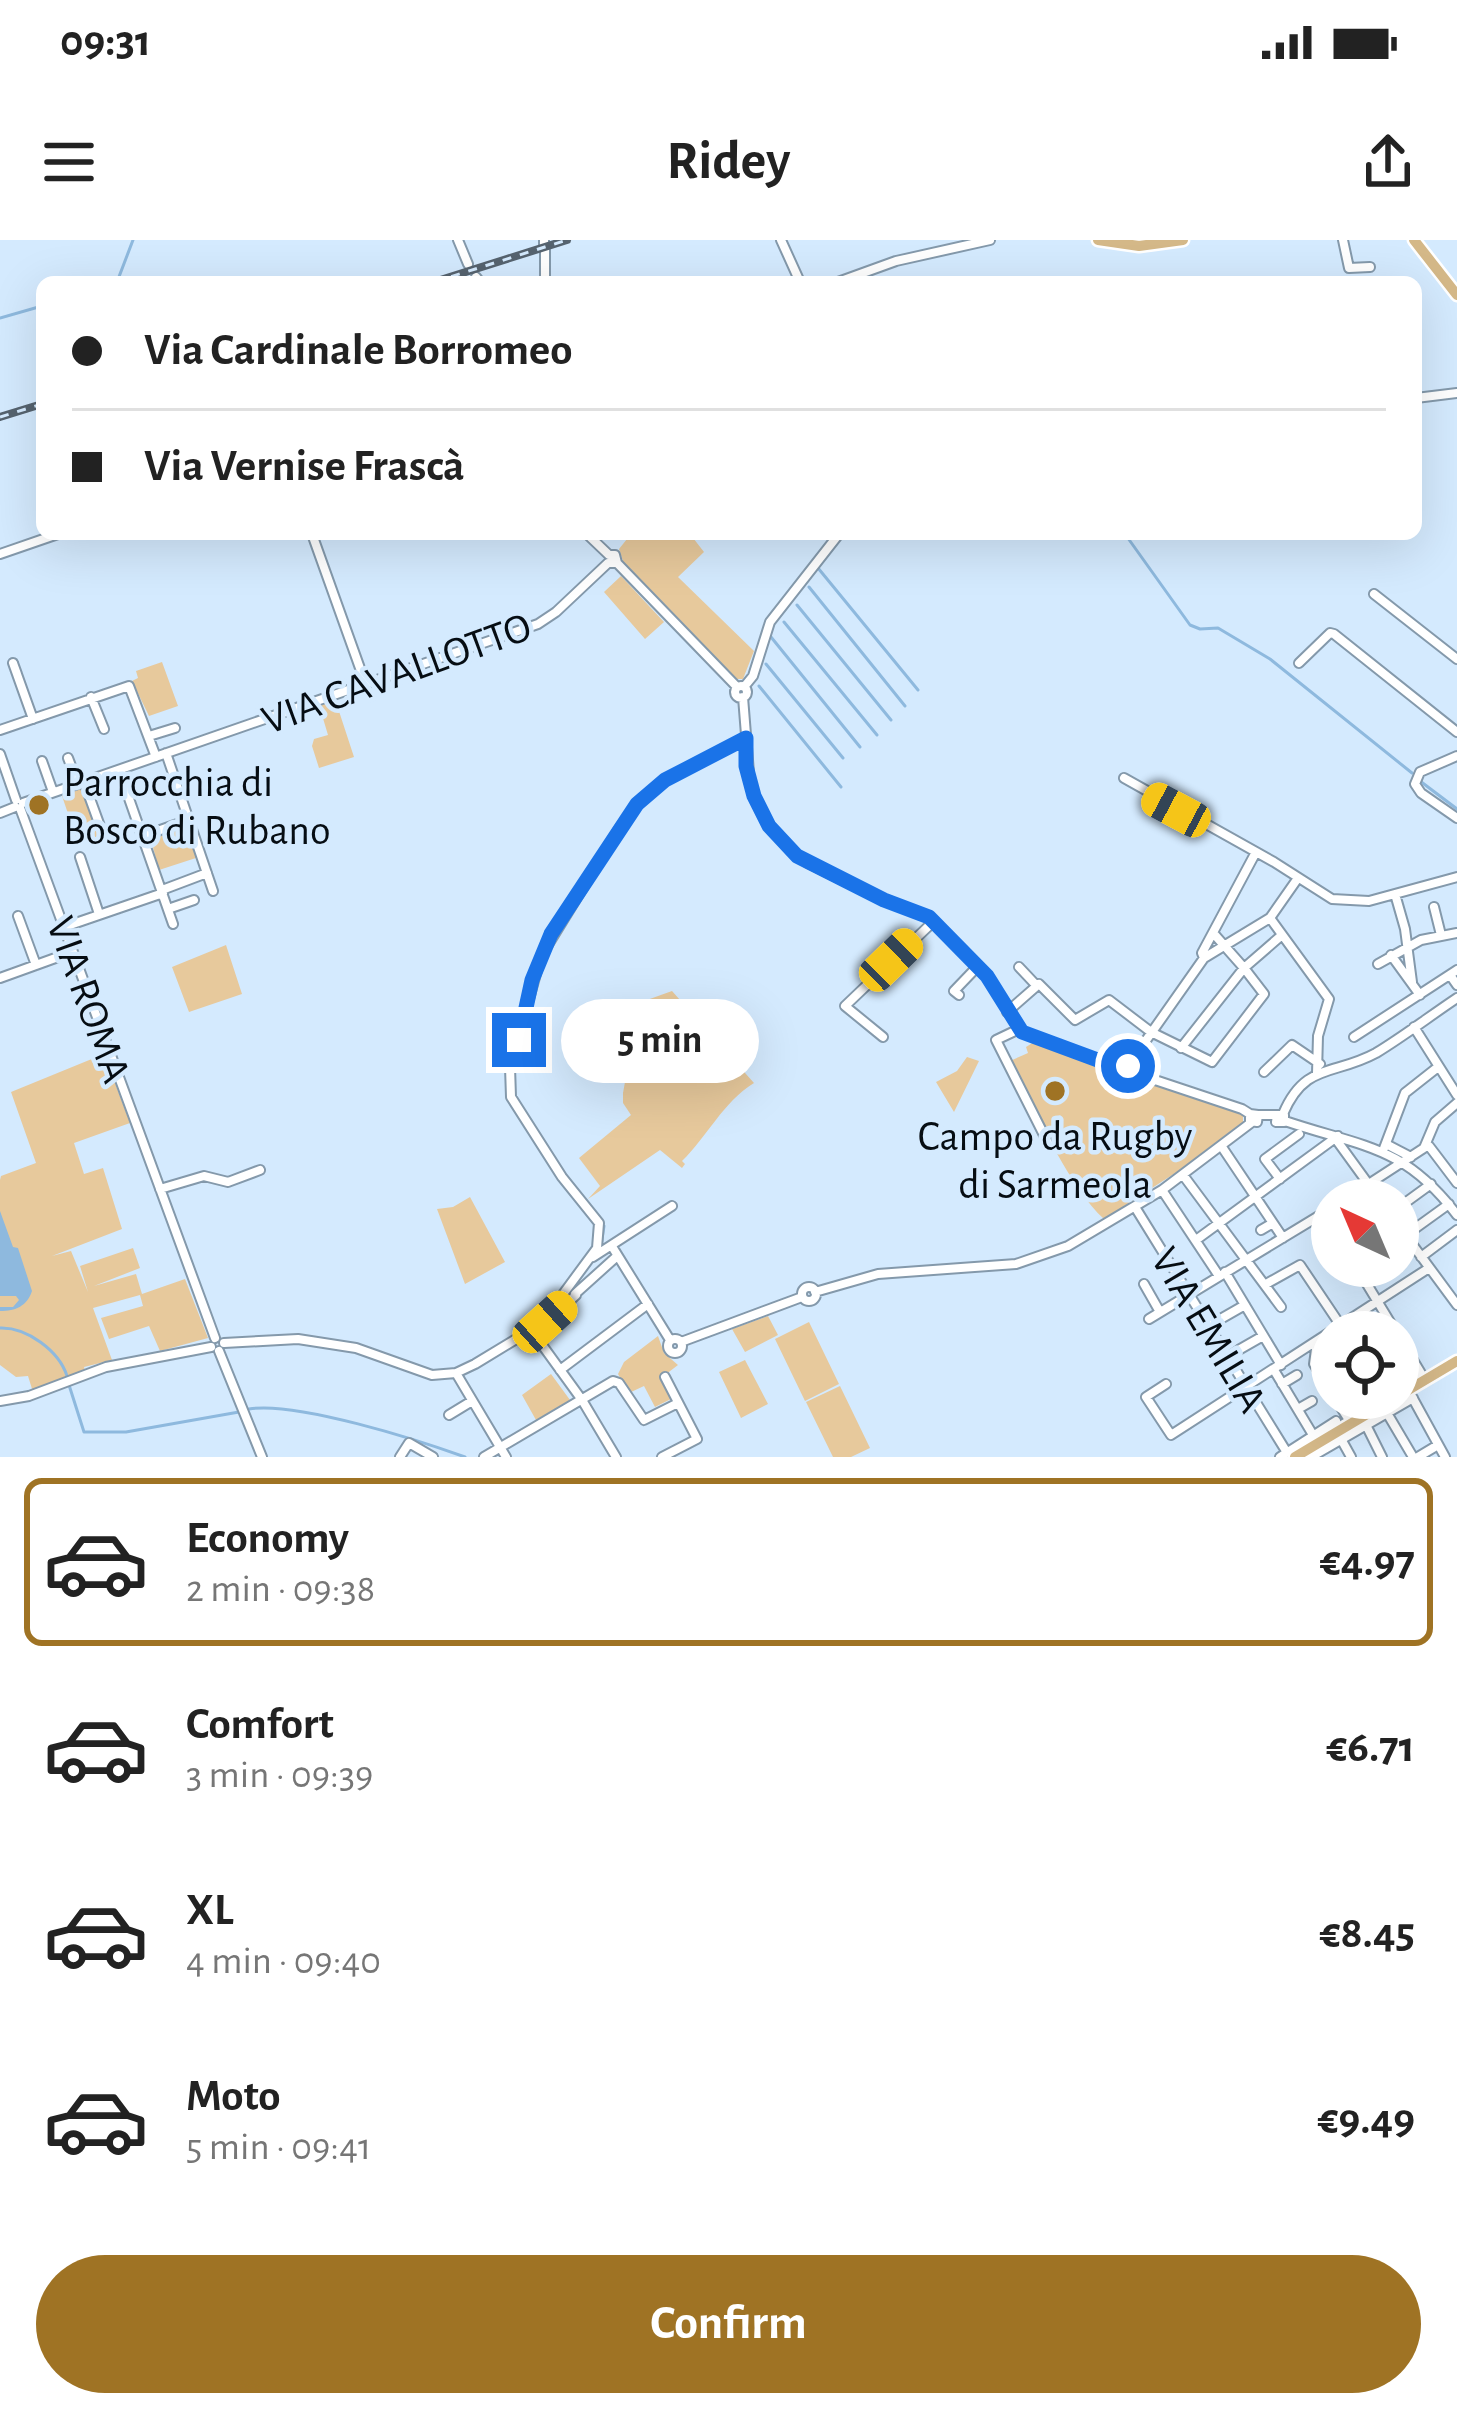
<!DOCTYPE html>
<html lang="en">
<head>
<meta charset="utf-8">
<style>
  :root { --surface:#fff; --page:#f2f2f2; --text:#222; --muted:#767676; --line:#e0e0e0; --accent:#9f7324 }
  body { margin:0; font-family:"Alegreya Sans",sans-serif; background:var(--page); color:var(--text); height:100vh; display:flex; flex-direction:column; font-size:45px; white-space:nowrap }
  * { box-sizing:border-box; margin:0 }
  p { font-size:39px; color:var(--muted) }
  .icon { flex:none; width:66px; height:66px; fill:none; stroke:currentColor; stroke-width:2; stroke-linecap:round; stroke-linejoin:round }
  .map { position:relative; height:1217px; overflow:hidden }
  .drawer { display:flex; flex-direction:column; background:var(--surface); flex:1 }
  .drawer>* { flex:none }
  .top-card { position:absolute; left:36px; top:36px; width:1386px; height:264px; border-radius:18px; box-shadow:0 12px 48px #0002; display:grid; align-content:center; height:264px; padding:0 36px; background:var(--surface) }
  .needle { width:78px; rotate:316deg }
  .fabs { position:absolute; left:1311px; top:939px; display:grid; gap:24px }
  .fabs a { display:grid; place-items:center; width:108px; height:108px; border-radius:50%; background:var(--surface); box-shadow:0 12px 48px #0002; font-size:60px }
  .end { position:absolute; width:54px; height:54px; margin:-27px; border:15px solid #1a73e8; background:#fff; box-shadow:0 0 0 6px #fff }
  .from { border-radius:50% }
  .bubble { position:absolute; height:84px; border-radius:42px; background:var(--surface); box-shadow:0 12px 48px #0002; font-size:39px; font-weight:600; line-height:84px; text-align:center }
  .car { position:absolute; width:36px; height:72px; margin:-36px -18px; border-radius:15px; box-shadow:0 0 9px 3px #0007; background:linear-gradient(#f5c518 24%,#345 0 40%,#f5c518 0 76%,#345 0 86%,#f5c518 0) }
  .top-card b { display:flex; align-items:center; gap:42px; height:114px; font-size:45px }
  .top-card b+b { border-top:3px solid var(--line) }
  .top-card i { width:30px; height:30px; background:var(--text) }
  ul { padding:21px 0 0; list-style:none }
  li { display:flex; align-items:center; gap:36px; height:168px; margin:0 24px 18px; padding:0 12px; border:6px solid transparent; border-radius:18px }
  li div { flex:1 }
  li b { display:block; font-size:45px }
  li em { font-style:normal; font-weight:600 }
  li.selected { border-color:var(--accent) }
  li>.icon { width:108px; height:108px; stroke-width:1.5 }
  .cta { display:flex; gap:24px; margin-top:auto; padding:24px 36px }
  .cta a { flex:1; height:138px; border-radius:72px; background:var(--accent); color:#fff; font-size:48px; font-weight:600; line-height:138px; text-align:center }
  .status { display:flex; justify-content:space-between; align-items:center; height:84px; padding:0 60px; background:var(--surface); direction:ltr }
  .status svg { height:33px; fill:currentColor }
  header { display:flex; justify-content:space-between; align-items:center; height:156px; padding:0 36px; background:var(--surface); font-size:54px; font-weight:600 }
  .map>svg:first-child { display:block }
  .green { fill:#e7c99c }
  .water { fill:#8eb9de }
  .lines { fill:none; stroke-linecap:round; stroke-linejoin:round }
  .stream { stroke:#8eb9de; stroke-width:3 }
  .minor-casing { stroke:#8499ab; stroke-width:12 }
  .major-casing { stroke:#fff; stroke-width:15 }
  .minor { stroke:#fff; stroke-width:8 }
  .major { stroke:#d4b888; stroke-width:10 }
  .rail-casing { stroke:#56636f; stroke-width:8 }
  .rail { stroke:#d4eafe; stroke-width:3; stroke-dasharray:9; stroke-linecap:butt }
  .route { stroke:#1a73e8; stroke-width:15 }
  .poi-dot { fill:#9f7324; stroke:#d4eafe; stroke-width:4.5 }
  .labels { text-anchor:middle; stroke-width:9; stroke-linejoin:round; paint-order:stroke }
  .street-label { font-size:42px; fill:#060d13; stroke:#d4eafe }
  .poi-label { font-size:42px; fill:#060d13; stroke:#d4eafe; text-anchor:start }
</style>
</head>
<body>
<div class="status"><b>09:31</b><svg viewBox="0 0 49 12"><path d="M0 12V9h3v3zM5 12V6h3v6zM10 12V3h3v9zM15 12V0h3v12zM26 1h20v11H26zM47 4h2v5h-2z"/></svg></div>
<header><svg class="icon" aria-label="menu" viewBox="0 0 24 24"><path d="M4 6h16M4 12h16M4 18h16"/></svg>Ridey<svg class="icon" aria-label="share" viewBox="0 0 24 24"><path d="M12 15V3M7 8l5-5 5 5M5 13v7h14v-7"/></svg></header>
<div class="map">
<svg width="1457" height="1217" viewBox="0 0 1457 1217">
  <rect width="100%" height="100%" fill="#d4eafe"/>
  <!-- green -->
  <path class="green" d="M631 294H690L704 312 678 337 754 411 743 439H737L623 321 619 309Z
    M621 336 664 382 645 399 604 352Z
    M162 422 178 466 149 476 132 441 138 438 136 431Z
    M335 459 354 517 319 528 312 506 314 499 328 495 319 465Z
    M83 545 102 595 78 603 61 553Z
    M187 584 199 617 159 630 150 596Z
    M226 705 242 754 189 772 172 727Z
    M672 751 754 843C723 862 707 897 682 921L685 924 682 928 660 910 588 959 600 946 579 918 631 875 623 863V853L638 770 647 760Z
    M1034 802 1116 830 1120 837 1133 836 1229 867 1243 874V883L1183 928 1104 979C1068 946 1033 866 1010 821L1028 813 1026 807Z
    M104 814 130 883 74 903 84 934 103 928 122 989 52 1016 71 1011 88 1052 80 1026 133 1008 140 1028 94 1046 136 1034 142 1054 185 1039 208 1098 160 1111 149 1086 109 1099 101 1078 143 1066 140 1055 93 1068 112 1120 84 1127 85 1131 33 1152 28 1136 16 1137 0 1125V940L1 936 36 923 11 852Z
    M967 817 979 821 954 872 936 842 957 831Z
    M470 957 505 1022 465 1044 437 969 453 967Z
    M768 1076 778 1095 745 1112 732 1089Z
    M809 1082 839 1144 805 1161 775 1099Z
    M658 1096 664 1113 678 1125 661 1138 673 1158 655 1167 644 1146 629 1153 618 1134 624 1122Z
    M745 1120 768 1164 741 1178 719 1132Z
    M551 1134 570 1160 536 1180 522 1155Z
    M840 1146 870 1208 851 1217H833L806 1162Z"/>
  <!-- water -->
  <path class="water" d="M0 971 13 1007 18 1008 32 1051C27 1066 16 1071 0 1071V1067H13L19 1060 16 1056H0Z"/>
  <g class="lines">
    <!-- stream -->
    <path class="stream" d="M117 42 133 0
      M0 78 42 66
      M1125 294 1190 385 1200 389 1218 388 1270 419 1412 533
      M818 328 918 450
      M809 347 905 466
      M797 365 891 480
      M784 382 877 495
      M771 397 860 507
      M766 424 843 518
      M759 446 841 547
      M1420 541 1457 569
      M601 1006 604 986
      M0 1088C27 1087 59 1111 67 1136
      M69 1145 84 1192H126L239 1172
      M249 1169C296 1161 418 1200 465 1217"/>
    <defs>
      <path id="minor" d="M458 0 468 24
        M544 0V5
        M781 0 800 42
        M1343 0 1349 28 1370 27
        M545 10V42
        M476 37 480 42
        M838 42 896 21 990 0
        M1416 158 1457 153
        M312 294 366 445
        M587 294 609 315H615L617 323 737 447
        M0 314 58 294
        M1374 354 1457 419
        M1299 423 1330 393 1334 394 1457 492
        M17 434 13 423 33 479
        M735 452a6 6 0 1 1 12 0a6 6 0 1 1-12 0Z
        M744 447 753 436 770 382 839 294
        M91 457 104 489
        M743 457 750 545 768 584 791 611 808 623 867 652 929 677 987 736 1022 792 1122 829
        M0 490 129 446 156 517
        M149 496 175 488
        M166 513 213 651
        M0 514 16 560
        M1457 516 1420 532 1415 544 1421 553 1457 578
        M68 518 78 544
        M42 521 53 552
        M119 530 173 684
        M1124 538 1274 622 1332 659 1369 661 1457 637
        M84 542 100 586
        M23 563 538 384 556 372 608 323H617
        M20 568 215 1098
        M0 573 15 567
        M143 596 189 580
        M80 617 99 674
        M162 650 207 633
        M1395 654 1405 689 1412 742
        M1434 667 1441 695
        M168 669 194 660
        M18 676 36 725
        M1270 678 1329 759 1318 796 1317 833
        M64 687 163 653
        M1391 715 1420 755
        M1204 718 1202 713 1256 612
        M1378 724 1421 700 1457 693
        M1019 727 1036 745
        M1450 735 1457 745
        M0 738 72 712
        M959 755 954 751 978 726
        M1007 772 1039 744 1075 780 1109 760 1151 792 1212 822 1264 754 1244 728 1282 695
        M1414 787 1457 855
        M1019 789 996 800 1050 907
        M883 797 845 766 934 681
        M1354 797 1457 730
        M1181 808 1244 728 1214 694
        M1124 826 1130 828 1129 835 1123 834Z
        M1128 826 1204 718 1270 678 1298 638
        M1131 832 1242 869 1250 874V881L1257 882 1258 875 1250 874
        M1264 832 1292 805 1320 824
        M1283 874C1305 822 1334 836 1376 813 1404 796 1430 776 1457 758
        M1258 875H1277L1276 882H1284V875H1277
        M1285 881C1361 907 1403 904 1457 975
        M1335 898 1380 960
        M1386 904 1411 917
        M1222 907 1283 998
        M1425 907 1429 906 1457 943
        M1383 911 1405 853 1438 827
        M1183 935 1281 1067
        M1280 939 1265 919 1299 894
        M160 949 204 936 228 942 260 930
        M1162 950 1219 1036
        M1344 960 1424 908 1435 882 1457 863
        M1135 967 1286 1211
        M1398 968 1431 944
        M1398 985 1457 1065
        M1261 990 1273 983
        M1406 995 1449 964
        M1196 1000 1338 896
        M613 1008 670 1100
        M593 1017 672 966
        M1398 1017 1414 1007
        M1421 1017 1457 990
        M1356 1026 1396 1092
        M1225 1032 1281 1125
        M1364 1039 1384 1026
        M1144 1044 1160 1072
        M1266 1044 1300 1025 1345 1092
        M802 1054a7 7 0 1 1 14 0a7 7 0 1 1-14 0Z
        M815 1052 878 1034 1016 1024 1068 1006 1162 950 1252 882
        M575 1054 615 1018
        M552 1077 576 1055
        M1149 1079 1332 968
        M1210 1085 1245 1065
        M532 1091 582 1160 616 1217
        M1398 1095 1425 1140
        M668 1106a7 7 0 1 1 14 0a7 7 0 1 1-14 0Z
        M681 1102 802 1057
        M1317 1102 1314 1124 1332 1154
        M224 1103 298 1099 356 1108 432 1135 456 1133 475 1124 541 1084 597 1008 599 983 562 937 511 857 510 827 541 716 619 589 637 564 665 540 746 498
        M219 1111 262 1217
        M1228 1116 1263 1096
        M560 1130 648 1064
        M1274 1130 1313 1195
        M456 1133 506 1217
        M1166 1144 1146 1157 1171 1195 1429 1028
        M1282 1144 1297 1135
        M1411 1155 1445 1217
        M1335 1158 1351 1183
        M0 1161 29 1156 106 1127 211 1107
        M1298 1169 1312 1161
        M1387 1173 1413 1217
        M449 1175 472 1161
        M1366 1185 1382 1217
        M1341 1199 1351 1217
        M400 1217 409 1203 433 1217
        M484 1217 613 1141 619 1143 644 1180 678 1163
        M662 1217 697 1199 665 1137
        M1280 1217 1336 1181
        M1311 1217 1413 1158
        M1418 1217 1438 1205"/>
      <path id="major" d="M1098 0 1139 6 1183 0
        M1414 0 1457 55
        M1398 1156 1457 1121
        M1295 1217 1394 1158"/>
    </defs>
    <!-- minor casing -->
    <use href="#minor" class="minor-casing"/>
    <!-- major casing -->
    <use href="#major" class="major-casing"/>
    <!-- minor -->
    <use href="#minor" class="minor"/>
    <!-- major -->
    <use href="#major" class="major"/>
    <defs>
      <path id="rail" d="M434 42 567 0
        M0 177 42 164"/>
    </defs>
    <!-- rail casing -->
    <use href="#rail" class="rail-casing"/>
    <!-- rail -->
    <use href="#rail" class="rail"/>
  </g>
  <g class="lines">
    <!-- route -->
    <path class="route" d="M519 800 532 740 551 694 637 564 665 540 746 498V526L754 556 769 586 797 616 884 660 929 677 987 736 1022 792 1122 829 1128 826"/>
  </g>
  <!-- markers -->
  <g class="poi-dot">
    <circle cx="39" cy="565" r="12"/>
    <circle cx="1055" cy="851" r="12"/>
  </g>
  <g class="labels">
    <!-- street labels -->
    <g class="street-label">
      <text transform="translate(396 432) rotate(-20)" y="15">VIA CAVALLOTTO</text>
      <text transform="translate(90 759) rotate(70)" y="15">VIA ROMA</text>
      <text transform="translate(1210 1089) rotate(59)" y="15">VIA EMILIA</text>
    </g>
    <!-- poi labels -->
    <g class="poi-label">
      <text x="63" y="556">Parrocchia di<tspan x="63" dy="48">Bosco di Rubano</tspan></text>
      <text x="1055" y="910" text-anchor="middle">Campo da Rugby<tspan x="1055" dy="48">di Sarmeola</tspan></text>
    </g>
  </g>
</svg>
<div class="fabs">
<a><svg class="needle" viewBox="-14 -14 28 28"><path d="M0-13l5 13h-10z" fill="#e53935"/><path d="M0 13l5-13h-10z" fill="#767676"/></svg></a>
<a><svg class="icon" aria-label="locate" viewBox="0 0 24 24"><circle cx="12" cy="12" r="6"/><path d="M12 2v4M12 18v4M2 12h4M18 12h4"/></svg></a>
</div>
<i class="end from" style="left:1128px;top:826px"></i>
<i class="end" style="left:519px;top:800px"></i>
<div class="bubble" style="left:561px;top:759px;width:198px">5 min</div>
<i class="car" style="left:1176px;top:570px;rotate:298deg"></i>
<i class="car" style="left:891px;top:720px;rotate:46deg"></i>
<i class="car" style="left:545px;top:1082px;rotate:48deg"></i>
<div class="top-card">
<b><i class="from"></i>Via Cardinale Borromeo</b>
<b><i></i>Via Vernise Frascà</b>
</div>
</div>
<section class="drawer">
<ul>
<li class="selected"><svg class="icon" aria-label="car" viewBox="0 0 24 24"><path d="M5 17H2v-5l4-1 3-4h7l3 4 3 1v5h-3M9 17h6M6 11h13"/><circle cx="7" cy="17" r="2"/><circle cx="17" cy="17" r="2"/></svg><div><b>Economy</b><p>2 min · 09:38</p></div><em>€4.97</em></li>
<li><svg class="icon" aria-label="car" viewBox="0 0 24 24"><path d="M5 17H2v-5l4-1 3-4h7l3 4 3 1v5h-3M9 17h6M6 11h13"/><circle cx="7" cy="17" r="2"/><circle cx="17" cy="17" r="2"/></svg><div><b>Comfort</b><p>3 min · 09:39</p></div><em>€6.71</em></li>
<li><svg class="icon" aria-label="car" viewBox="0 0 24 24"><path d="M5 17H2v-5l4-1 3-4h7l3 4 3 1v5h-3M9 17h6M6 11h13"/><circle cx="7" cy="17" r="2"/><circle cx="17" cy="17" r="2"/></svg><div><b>XL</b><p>4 min · 09:40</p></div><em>€8.45</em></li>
<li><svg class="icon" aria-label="car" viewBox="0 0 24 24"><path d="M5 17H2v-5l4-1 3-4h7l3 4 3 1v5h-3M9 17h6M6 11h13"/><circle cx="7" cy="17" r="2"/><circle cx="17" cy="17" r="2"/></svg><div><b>Moto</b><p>5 min · 09:41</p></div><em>€9.49</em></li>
</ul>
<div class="cta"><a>Confirm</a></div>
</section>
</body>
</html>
